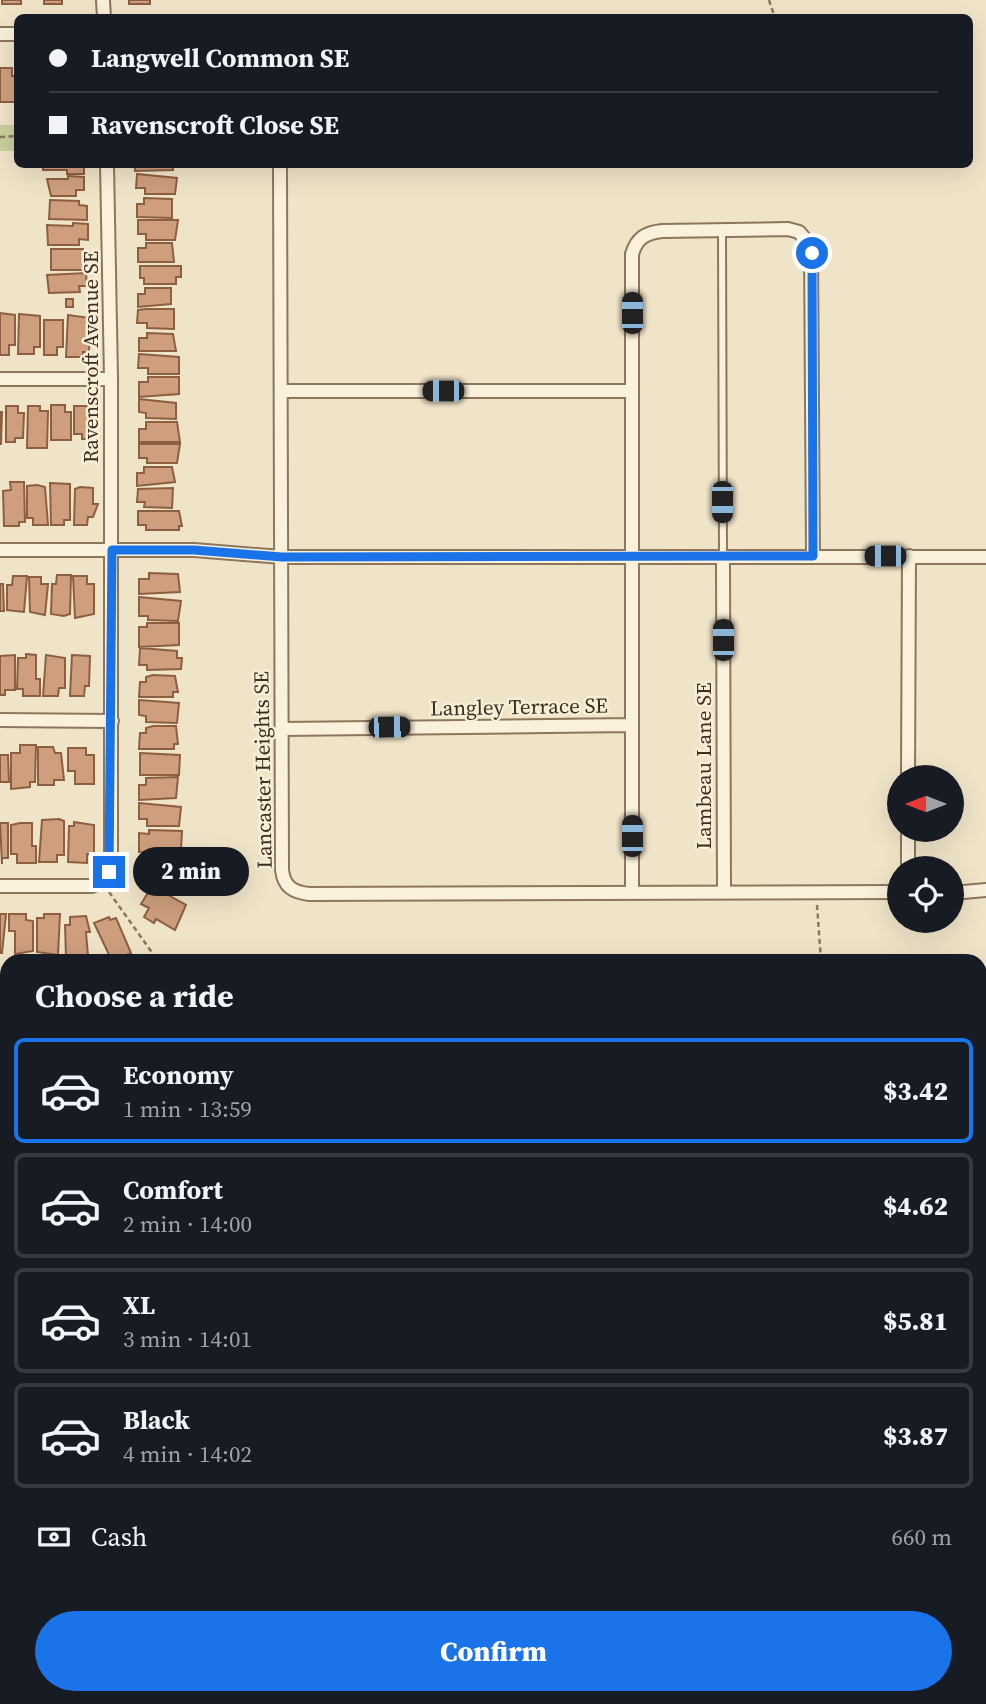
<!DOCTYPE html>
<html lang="en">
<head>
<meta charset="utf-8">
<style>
  :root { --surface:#171b24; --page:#242831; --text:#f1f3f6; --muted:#9ea1a6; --line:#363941; --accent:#1a73e8 }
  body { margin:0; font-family:"Source Serif 4",serif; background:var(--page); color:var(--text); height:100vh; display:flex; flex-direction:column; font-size:26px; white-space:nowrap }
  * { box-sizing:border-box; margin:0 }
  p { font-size:23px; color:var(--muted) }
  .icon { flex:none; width:38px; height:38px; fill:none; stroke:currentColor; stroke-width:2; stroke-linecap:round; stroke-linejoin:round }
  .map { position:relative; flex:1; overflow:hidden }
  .panel { position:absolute; left:0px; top:954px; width:987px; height:751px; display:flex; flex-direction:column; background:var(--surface); border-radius:21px 21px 0 0; box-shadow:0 7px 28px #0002 }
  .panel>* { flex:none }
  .top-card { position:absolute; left:14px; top:14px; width:959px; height:154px; border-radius:10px; box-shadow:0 7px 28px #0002; display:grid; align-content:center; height:154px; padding:0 35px; background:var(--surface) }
  .needle { width:46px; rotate:270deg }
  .tools { position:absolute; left:887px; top:765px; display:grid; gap:14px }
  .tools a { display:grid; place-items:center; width:77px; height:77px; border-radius:50%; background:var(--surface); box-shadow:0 7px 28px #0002; font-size:35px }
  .end { position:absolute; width:32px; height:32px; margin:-16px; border:9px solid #1a73e8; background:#fff; box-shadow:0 0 0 4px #fff }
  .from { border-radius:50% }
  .bubble { position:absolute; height:49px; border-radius:24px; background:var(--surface); box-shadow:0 7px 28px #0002; font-size:23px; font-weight:800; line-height:49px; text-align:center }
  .car { position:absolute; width:21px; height:42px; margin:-21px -10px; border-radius:9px; box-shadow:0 0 5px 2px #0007; background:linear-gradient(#222 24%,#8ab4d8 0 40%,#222 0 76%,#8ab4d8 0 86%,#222 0) }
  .top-card b { display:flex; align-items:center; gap:24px; height:66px; font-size:26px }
  .top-card b+b { border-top:2px solid var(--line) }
  .top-card i { width:18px; height:18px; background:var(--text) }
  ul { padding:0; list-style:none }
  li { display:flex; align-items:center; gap:21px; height:105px; margin:0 14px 10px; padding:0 21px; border:4px solid var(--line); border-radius:10px }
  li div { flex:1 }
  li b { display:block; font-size:26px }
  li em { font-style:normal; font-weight:800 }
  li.current { border-color:var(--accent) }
  li>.icon { width:63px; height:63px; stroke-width:1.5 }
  h2 { padding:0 35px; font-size:32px; line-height:84px }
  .pay { display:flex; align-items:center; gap:18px; height:77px; padding:0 35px; font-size:26px }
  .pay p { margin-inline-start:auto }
  .button { display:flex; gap:14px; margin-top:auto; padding:14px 35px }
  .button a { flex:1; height:80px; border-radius:42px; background:var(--accent); color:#fff; font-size:28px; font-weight:800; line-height:80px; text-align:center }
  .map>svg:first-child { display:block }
  .green { fill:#c9cf9b }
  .building { fill:#cf9f7d; stroke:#8d5f41; stroke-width:2 }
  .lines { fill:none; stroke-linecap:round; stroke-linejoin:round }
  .lane-casing { stroke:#8d765c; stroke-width:10 }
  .street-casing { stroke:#8d765c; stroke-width:16 }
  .path { stroke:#8d765c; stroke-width:2.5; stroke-dasharray:5 3.5; stroke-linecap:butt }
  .lane { stroke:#faf1dc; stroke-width:6 }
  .street { stroke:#faf1dc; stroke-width:12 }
  .route { stroke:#1a73e8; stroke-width:9 }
  .labels { text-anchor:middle; stroke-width:5; stroke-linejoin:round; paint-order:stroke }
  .street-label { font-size:21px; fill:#3d2e20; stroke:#f7eed8 }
</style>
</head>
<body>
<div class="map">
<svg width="986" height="1704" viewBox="0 0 986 1704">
  <rect width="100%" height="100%" fill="#f0e4c8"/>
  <!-- green -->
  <path class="green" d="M0 125H17V151H0Z
    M980 967H986V1405L980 1406Z
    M0 975H7V1016H0Z
    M980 1694H986V1704H345L348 1698H739L779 1702 837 1698H980Z"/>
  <!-- building -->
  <path class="building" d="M2 0H21V4H2Z
    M44 0H62V4H44Z
    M129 0H150V4H129Z
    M0 68H12V76H18V102H0Z
    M43 164H84V174H67V170H43Z
    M135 164H173V170L135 171Z
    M137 174 177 178 175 194H145V188H136Z
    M68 176 84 177V190H76V196H51L47 179H68Z
    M144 198 172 199V218L137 217V204H144Z
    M50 200 79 201V205L87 206V220L49 219Z
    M138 220H178L175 240H146V234H138Z
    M73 223 88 224V240L79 239V245H48L47 225 73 226Z
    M146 243H172L174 262H138V248H146Z
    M51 249H83V255H89V270H51Z
    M140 266H181V277H176V284H144V278H140Z
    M86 273 87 286H79L80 292 49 293 47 275Z
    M145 288H171V304L138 307V294H145Z
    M66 299H73V307H66Z
    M146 309H174V329L147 328V323H137L138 310Z
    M0 313 15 315V345H9V355H0Z
    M19 314 40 316V347H34V354H18Z
    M68 315 90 318 89 352H83V357H66Z
    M44 320H63V347H57V355H44Z
    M147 333 173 334 176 351H139V338H147Z
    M139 354 179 357V374H148V368H138Z
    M148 377H179V394L139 397V382H148Z
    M139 399 176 403V419L146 418V413L139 412Z
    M51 405H65V412H71V440H51Z
    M6 406H18V413H24L23 438H15V442H6Z
    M28 406H40V411H48L47 448H27Z
    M74 406H87V411H92V439H82V434H74Z
    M0 412H2L1 444H0Z
    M146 422H177L180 442H139V429H146Z
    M139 444H180L177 463H147V458H139Z
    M144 467H172L175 482 137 486V473H144Z
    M10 482H24L25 522H19V526H4L3 491 11 490Z
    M50 483 70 484V520H64V525H51Z
    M37 485 45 487 48 525H33V518H27V486Z
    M80 487 93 488V504H98L93 517H88L87 525H74L75 489Z
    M173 488 172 508 144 507 145 502H137L138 489Z
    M138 511H179L182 526H179V530H146V525H138Z
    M149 573 178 574 180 592 139 594V579H149Z
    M57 575H71L70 614 64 616 51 614 52 584H56Z
    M13 576H27L24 612 7 610V585H12Z
    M73 576H87V584H94V614L75 618Z
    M29 577H41V584H48L45 615 30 612Z
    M0 584H3L4 611H0Z
    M139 597 181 601 178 621 148 620V616H139Z
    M147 623H179V645L139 647V627H147Z
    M140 648 177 651V658H182L181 669 147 670V665H139Z
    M26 654 36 655V679H40V696H23V689H17L18 658H26Z
    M15 655V690H5V695H0V656Z
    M46 655 65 658V688H59L58 696H43Z
    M72 655 90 656 89 686H85L84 696H70Z
    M153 675 175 676 178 692H173V697H139L140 682H146V677Z
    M139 700 179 703 177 723 146 722V716L139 715Z
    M153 726H176L178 744H174V749H139L140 733H146V728Z
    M20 745H36L35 782H30V787L11 789V753H20Z
    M38 747H53L55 753H61L64 780H54V785H38Z
    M68 748H86V755H94V784H75V771H68Z
    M140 753 180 755 179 775H140Z
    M0 755H8L9 782H0Z
    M178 777 176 798 139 800V785H146V778Z
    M139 803 181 807 179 826H147V819H139Z
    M59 819 64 821V855H57V862H39L42 820Z
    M74 822 94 825V855L87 854V863L68 862 69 826H74Z
    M0 823H8V858H2V864Z
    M20 823H32V846H36V863H17V854H11V825Z
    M149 830 182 831 181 850 139 852V833L149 834Z
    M154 856 188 859 186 880 172 878 171 882H177V886H154V880H146L147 863 154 864Z
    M152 886 186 905 175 930 156 919 154 923 144 917 149 908 141 904Z
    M0 914H6L2 953H0Z
    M9 914H26V920L33 921V951L15 954V931H9Z
    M44 914H60L58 955 37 952V918H44Z
    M86 916 90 932H86L88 956 66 958 65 925H70V917Z
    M109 917 110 920 116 918 131 953 112 961 94 923Z
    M0 1034H6V1071H0Z
    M2 1121H7V1164L0 1159Z
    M2 1202H7V1233L6 1224H2Z
    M2 1293H7V1325L1 1323Z
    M4 1360H7V1386H4Z
    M986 1569V1588L980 1592V1572Z
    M980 1597 986 1598V1617L980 1616Z
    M980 1621 986 1622V1643L980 1641Z
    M9 1698H46V1704H9Z
    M109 1698H152V1704H109Z
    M218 1698H245L241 1704H214Z
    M272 1698 273 1704H251L249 1699Z
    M277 1698H300L303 1704H280Z"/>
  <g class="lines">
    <defs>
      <path id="lane" d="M722 230 723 557"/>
      <path id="street" d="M103 0 104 18
        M0 34H18
        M280 164 282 870C284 887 293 892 309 894L900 892
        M0 379H111
        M282 391H632
        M0 550H194L282 557H986
        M723 557 724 891
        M0 720 112 721
        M281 729 631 725
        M908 777 909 556
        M908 868V830
        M0 886H92L106 878 111 866V379L107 164
        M632 891V254C637 238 645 233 662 231L788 229 799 232 811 246 813 556
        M952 893 986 890
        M0 1095H7
        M0 1258H7
        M0 1431 7 1430
        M980 1432H986
        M76 1704V1698"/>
    </defs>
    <!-- lane casing -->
    <use href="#lane" class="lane-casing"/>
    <!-- street casing -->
    <use href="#street" class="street-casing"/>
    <!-- path -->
    <path class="path" d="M769 0 775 18
      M0 137 18 136
      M109 892 158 961
      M817 905 821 961
      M980 984H986
      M0 1006 7 1005
      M391 1704H427
      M493 1704 563 1699 583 1704
      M667 1704H686"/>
    <!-- lane -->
    <use href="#lane" class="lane"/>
    <!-- street -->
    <use href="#street" class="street"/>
  </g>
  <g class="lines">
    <!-- route -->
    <path class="route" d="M109 872 112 550H194L282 557 813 556 812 253"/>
  </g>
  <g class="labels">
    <!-- street labels -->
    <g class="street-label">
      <text transform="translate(91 357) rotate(-90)" y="7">Ravenscroft Avenue SE</text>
      <text transform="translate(519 707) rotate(-1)" y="7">Langley Terrace SE</text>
      <text transform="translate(704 766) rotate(-90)" y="7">Lambeau Lane SE</text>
      <text transform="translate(263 770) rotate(-91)" y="7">Lancaster Heights SE</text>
    </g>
  </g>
</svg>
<div class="tools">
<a><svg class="needle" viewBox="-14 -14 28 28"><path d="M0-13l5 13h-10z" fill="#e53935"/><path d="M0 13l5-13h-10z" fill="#9ea1a6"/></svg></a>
<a><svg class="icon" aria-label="locate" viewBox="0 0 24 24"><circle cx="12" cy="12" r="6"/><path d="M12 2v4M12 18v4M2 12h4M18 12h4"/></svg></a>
</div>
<i class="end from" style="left:812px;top:253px"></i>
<i class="end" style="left:109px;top:872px"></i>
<div class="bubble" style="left:133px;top:847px;width:116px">2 min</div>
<i class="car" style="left:632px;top:313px;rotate:0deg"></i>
<i class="car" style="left:443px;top:391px;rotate:270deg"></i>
<i class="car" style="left:722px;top:502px;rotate:180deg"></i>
<i class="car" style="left:885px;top:556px;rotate:270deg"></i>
<i class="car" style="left:723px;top:640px;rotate:0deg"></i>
<i class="car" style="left:389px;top:727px;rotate:89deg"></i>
<i class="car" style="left:632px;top:836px;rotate:0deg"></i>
<div class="top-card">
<b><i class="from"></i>Langwell Common SE</b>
<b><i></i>Ravenscroft Close SE</b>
</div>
<section class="panel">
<h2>Choose a ride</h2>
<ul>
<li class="current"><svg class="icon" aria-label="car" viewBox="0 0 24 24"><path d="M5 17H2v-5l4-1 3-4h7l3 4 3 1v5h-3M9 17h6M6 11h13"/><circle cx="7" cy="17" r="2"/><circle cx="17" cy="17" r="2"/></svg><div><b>Economy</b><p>1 min · 13:59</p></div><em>$3.42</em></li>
<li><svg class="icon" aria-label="car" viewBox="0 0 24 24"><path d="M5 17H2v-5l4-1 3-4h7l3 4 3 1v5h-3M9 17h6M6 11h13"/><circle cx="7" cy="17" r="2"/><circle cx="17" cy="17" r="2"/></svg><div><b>Comfort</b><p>2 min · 14:00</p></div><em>$4.62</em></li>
<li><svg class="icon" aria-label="car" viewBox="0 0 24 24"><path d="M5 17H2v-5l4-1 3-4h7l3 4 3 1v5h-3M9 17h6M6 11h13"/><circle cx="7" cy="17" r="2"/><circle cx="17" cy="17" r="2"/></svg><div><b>XL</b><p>3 min · 14:01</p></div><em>$5.81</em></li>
<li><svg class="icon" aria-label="car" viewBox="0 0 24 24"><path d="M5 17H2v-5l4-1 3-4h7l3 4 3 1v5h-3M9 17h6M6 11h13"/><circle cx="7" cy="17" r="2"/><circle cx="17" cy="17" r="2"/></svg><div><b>Black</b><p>4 min · 14:02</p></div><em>$3.87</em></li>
</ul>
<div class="pay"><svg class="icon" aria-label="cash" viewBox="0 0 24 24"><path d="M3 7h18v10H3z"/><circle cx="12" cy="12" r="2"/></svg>Cash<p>660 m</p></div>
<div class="button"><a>Confirm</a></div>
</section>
</div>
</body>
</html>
